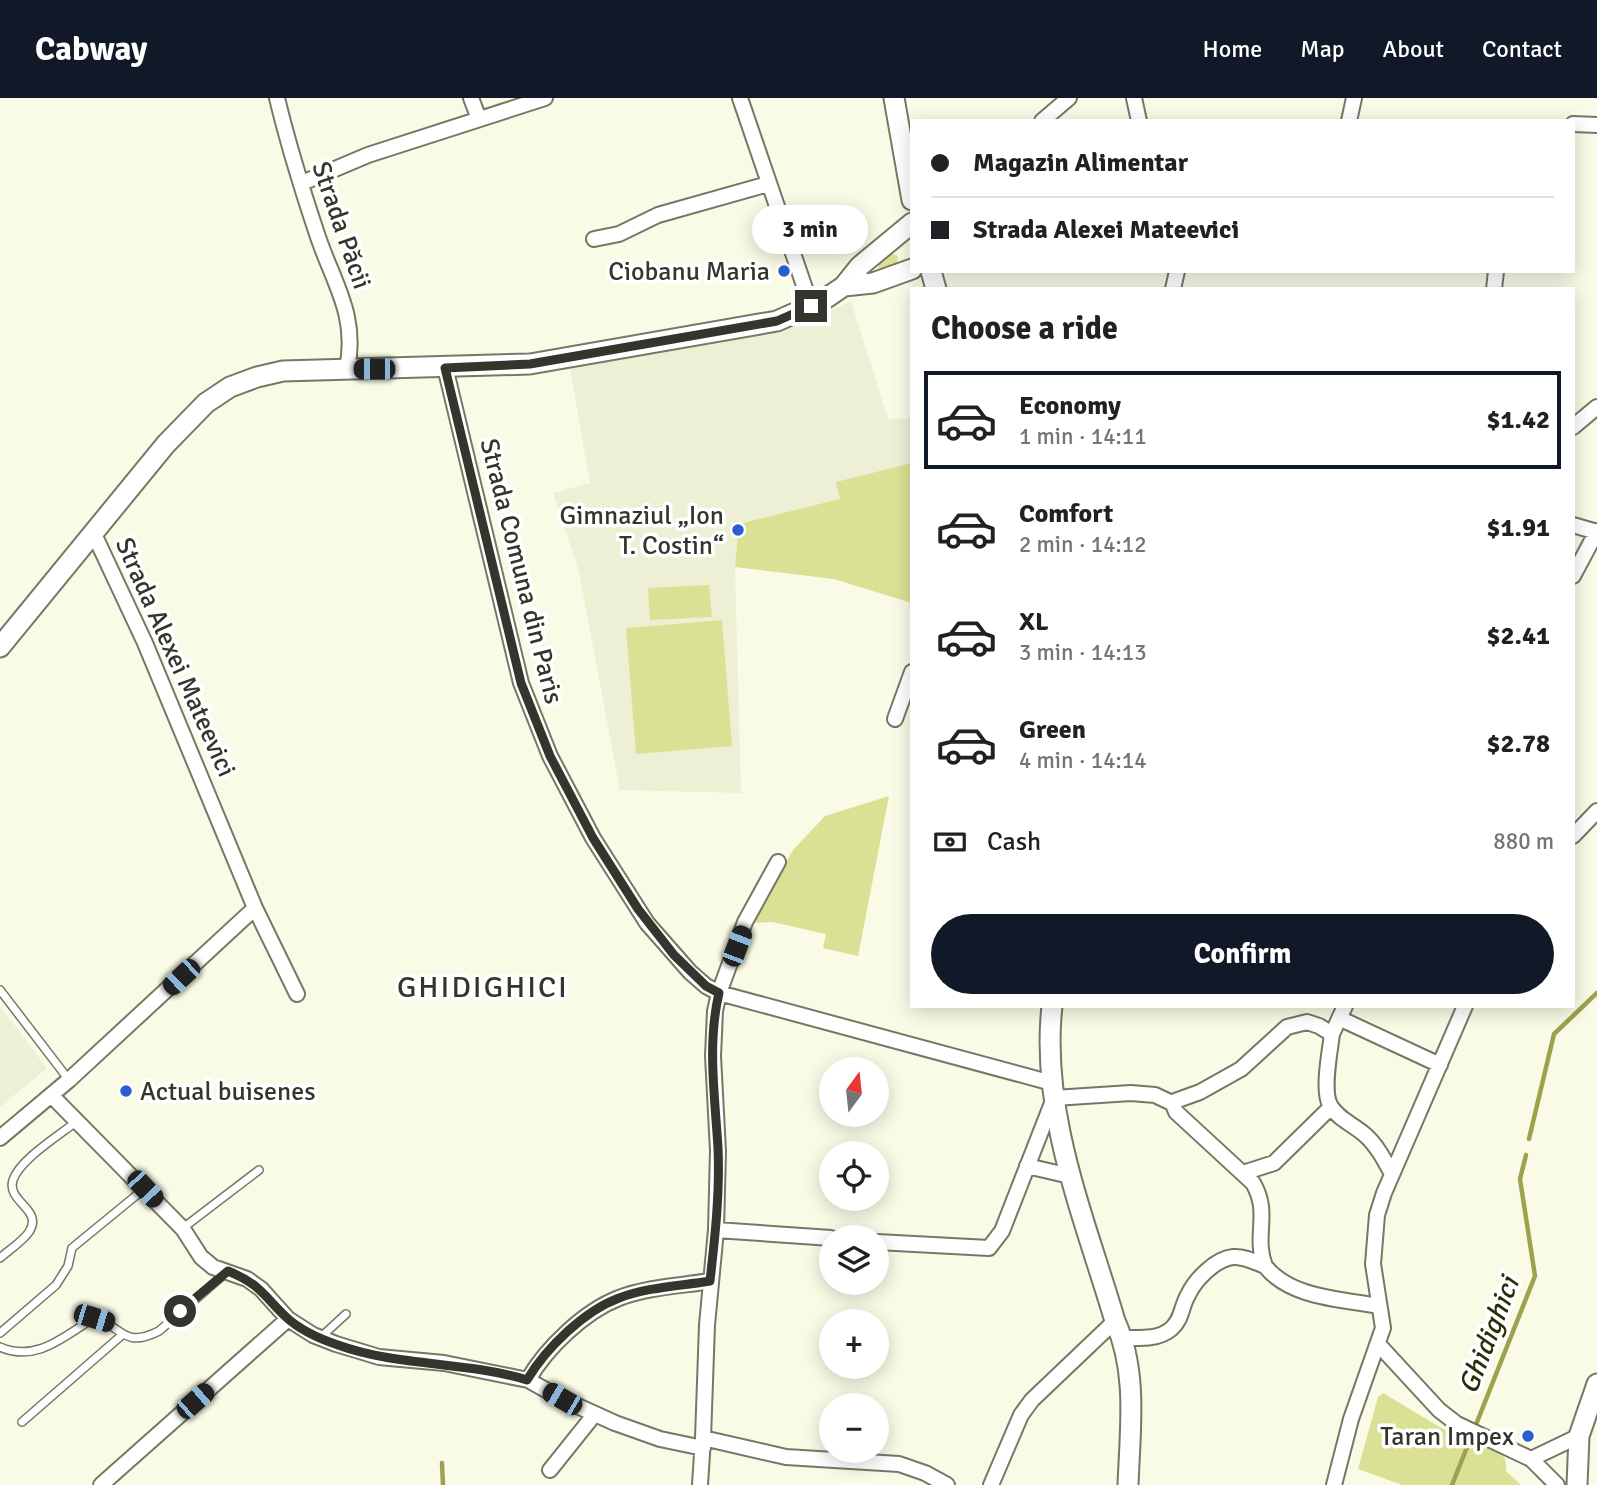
<!DOCTYPE html>
<html lang="en">
<head>
<meta charset="utf-8">
<style>
  :root { --surface:#fff; --page:#f2f2f2; --text:#202124; --muted:#757577; --line:#e0e0e0; --accent:#111827 }
  body { margin:0; font-family:Signika,sans-serif; background:var(--page); color:var(--text); height:100vh; display:flex; flex-direction:column; font-size:26px; white-space:nowrap }
  * { box-sizing:border-box; margin:0 }
  p { font-size:23px; color:var(--muted) }
  .icon { flex:none; width:38px; height:38px; fill:none; stroke:currentColor; stroke-width:2; stroke-linecap:round; stroke-linejoin:round }
  .map { position:relative; flex:1; overflow:hidden }
  .side { position:absolute; left:910px; top:189px; width:665px; height:721px; display:flex; flex-direction:column; background:var(--surface); border-radius:0px; box-shadow:0 4px 18px #0003 }
  .side>* { flex:none }
  .guide { position:absolute; left:910px; top:21px; width:665px; height:154px; border-radius:0px; box-shadow:0 4px 18px #0003; display:grid; align-content:center; height:154px; padding:0 21px; background:var(--surface) }
  .needle { width:46px; rotate:15deg }
  .fabs { position:absolute; left:819px; top:959px; display:grid; gap:14px }
  .fabs a { display:grid; place-items:center; width:70px; height:70px; border-radius:50%; background:var(--surface); box-shadow:0 4px 18px #0003; font-size:35px }
  .end { position:absolute; width:32px; height:32px; margin:-16px; border:9px solid #34352d; background:#fff; box-shadow:0 0 0 4px #fff }
  .from { border-radius:50% }
  .bubble { position:absolute; height:49px; border-radius:24px; background:var(--surface); box-shadow:0 4px 18px #0003; font-size:23px; font-weight:700; line-height:49px; text-align:center }
  .car { position:absolute; width:21px; height:42px; margin:-21px -10px; border-radius:9px; box-shadow:0 0 5px 2px #0007; background:linear-gradient(#222 24%,#8ab4d8 0 40%,#222 0 76%,#8ab4d8 0 86%,#222 0) }
  .guide b { display:flex; align-items:center; gap:24px; height:66px; font-size:26px }
  .guide b+b { border-top:2px solid var(--line) }
  .guide i { width:18px; height:18px; background:var(--text) }
  ul { padding:0; list-style:none }
  li { display:flex; align-items:center; gap:21px; height:98px; margin:0 14px 10px; padding:0 7px; border:4px solid transparent; border-radius:0px }
  li div { flex:1 }
  li b { display:block; font-size:26px }
  li em { font-style:normal; font-weight:700 }
  li.selected { border-color:var(--accent) }
  li>.icon { width:63px; height:63px; stroke-width:1.5 }
  h2 { padding:0 21px; font-size:32px; line-height:84px }
  .pay { display:flex; align-items:center; gap:18px; height:77px; padding:0 21px; font-size:26px }
  .pay p { margin-inline-start:auto }
  .action { display:flex; gap:14px; margin-top:auto; padding:14px 21px }
  .action a { flex:1; height:80px; border-radius:42px; background:var(--accent); color:#fff; font-size:28px; font-weight:700; line-height:80px; text-align:center }
  header { display:flex; align-items:center; gap:42px; box-sizing:border-box; height:98px; padding:0 35px; background:var(--accent); color:#fff }
  header strong { font-size:33px }
  nav { display:flex; gap:38px; margin-inline-start:auto; font-size:24px }
  .map>svg:first-child { display:block }
  .built { fill:#edf0d5 }
  .green { fill:#dbe194 }
  .lines { fill:none; stroke-linecap:round; stroke-linejoin:round }
  .stream { stroke:#9ca24d; stroke-width:4.5 }
  .lane-casing { stroke:#767866; stroke-width:10 }
  .street-casing { stroke:#767866; stroke-width:18 }
  .secondary-casing { stroke:#767866; stroke-width:23 }
  .lane { stroke:#fff; stroke-width:7 }
  .street { stroke:#fff; stroke-width:14 }
  .secondary { stroke:#fff; stroke-width:19 }
  .route { stroke:#34352d; stroke-width:9 }
  .poi-dot { fill:#2960ce; stroke:#fff; stroke-width:2.5 }
  .labels { text-anchor:middle; stroke-width:7; stroke-linejoin:round; paint-order:stroke }
  .street-label { font-size:26px; fill:#34352d; stroke:#fff }
  .poi-label { font-size:26px; fill:#34352d; stroke:#fff; text-anchor:end }
  .water-label { font-size:28px; font-style:italic; fill:#2c2e08; stroke:#fff }
  .quarter-label { font-size:30px; letter-spacing:2px; fill:#34352d; stroke:#fff }
</style>
</head>
<body>
<header>
<strong>Cabway</strong>
<nav><a>Home</a><a>Map</a><a>About</a><a>Contact</a></nav>
</header>
<div class="map">
<svg width="1597" height="1387" viewBox="0 0 1597 1387">
  <rect width="100%" height="100%" fill="#f9fbe6"/>
  <!-- built -->
  <path class="built" d="M851 203 888 321 912 320V505L834 481 735 469 741 695 620 692 579 474 553 395 590 385 570 270 796 228Z
    M0 908 47 970 0 1009Z"/>
  <!-- green -->
  <path class="green" d="M889 155 898 158 897 166 879 171 878 167Z
    M912 365V505L834 481 735 469 739 426 840 401 836 384Z
    M709 487 712 519 650 522 648 490Z
    M722 522 732 648 636 656 626 530Z
    M889 698 858 858 823 850 826 836 772 824 751 825 793 752 825 718Z
    M1383 1295 1443 1331C1456 1333 1499 1350 1505 1361 1506 1364 1506 1370 1506 1373L1521 1387H1402L1358 1371 1378 1299Z"/>
  <g class="lines">
    <!-- stream -->
    <path class="stream" d="M1529 1041 1554 936 1597 895
      M442 1365 443 1387
      M1452 1387 1535 1178 1520 1081 1526 1057"/>
    <defs>
      <path id="lane" d="M0 892 69 982
        M183 1130 259 1072
        M0 1160C9 1152 22 1144 29 1134 44 1111 6 1104 13 1082 20 1061 60 1037 77 1023
        M0 1235 56 1187 68 1168 72 1150 144 1091
        M321 1239 346 1216
        M0 1249C37 1265 64 1238 94 1220 124 1229 123 1251 159 1233L228 1173
        M22 1324 122 1237"/>
      <path id="street" d="M277 0C288 46 302 91 317 136 333 185 358 216 347 271
        M471 0 479 21
        M740 0 811 208
        M1134 0 1139 23
        M1042 23 1069 0
        M1349 23 1354 0
        M1573 26 1597 27
        M302 85 368 57 545 0
        M594 141 619 136 658 117 768 86
        M1173 191 1177 173
        M1494 191 1496 173
        M445 269 521 585 550 658 593 740 647 825 690 874 706 888 719 895 715 913 713 958 718 1053 716 1132 707 1227 703 1340 700 1387
        M1573 329 1597 309
        M1573 427 1597 434
        M94 436 145 545 255 810 297 896
        M1573 478 1597 433
        M895 621 912 574
        M1573 738 1597 713
        M778 764 745 824 719 895 1052 985
        M1341 921 1440 967
        M1332 936C1330 953 1322 992 1330 1007 1337 1020 1352 1026 1364 1036 1376 1046 1384 1061 1392 1076
        M51 997 183 1131 201 1159 213 1169 247 1181 261 1191 288 1221 313 1237 336 1246 379 1259 444 1265 528 1282 562 1301 615 1325 660 1341 703 1350
        M0 1040 69 982 255 810
        M1027 1068 1070 1078
        M1243 1075 1274 1065 1331 1009
        M716 1132 831 1140
        M877 1144 989 1150 1002 1133 1054 1000 1131 995 1155 997 1174 1006
        M1265 1168C1290 1200 1341 1201 1378 1208
        M1123 1240C1139 1240 1158 1242 1171 1231 1182 1222 1181 1209 1188 1197 1195 1182 1215 1161 1233 1159 1244 1158 1255 1164 1265 1168 1253 1137 1271 1116 1253 1085L1176 1014 1174 1009 1175 1003 1200 994 1241 971 1287 929 1307 924 1319 928 1332 936 1345 908
        M1379 1247 1439 1312 1457 1326 1531 1361 1557 1387
        M528 1282C546 1250 585 1213 619 1200 648 1189 680 1188 710 1183
        M703 1340 786 1359 899 1366 925 1375 947 1387
        M1531 1361 1579 1338
        M550 1372 594 1317
        M101 1387 288 1221
        M991 1387 1021 1317 1032 1302 1115 1223
        M1334 1387 1351 1321 1383 1230 1373 1166 1377 1117 1384 1095 1465 908"/>
      <path id="secondary" d="M894 0 912 102
        M931 173 936 191
        M844 188 873 185 912 171
        M0 549 166 346 206 305 230 289 257 279 283 273 530 266 777 223 822 203 844 188 860 168 912 125
        M1052 908C1040 1016 1085 1121 1115 1223 1138 1274 1130 1332 1128 1387
        M1577 1387 1579 1338 1597 1286"/>
    </defs>
    <!-- lane casing -->
    <use href="#lane" class="lane-casing"/>
    <!-- street casing -->
    <use href="#street" class="street-casing"/>
    <!-- secondary casing -->
    <use href="#secondary" class="secondary-casing"/>
    <!-- lane -->
    <use href="#lane" class="lane"/>
    <!-- street -->
    <use href="#street" class="street"/>
    <!-- secondary -->
    <use href="#secondary" class="secondary"/>
  </g>
  <g class="lines">
    <!-- route -->
    <path class="route" d="M180 1213 228 1173C260 1186 263 1197 286 1219 300 1232 320 1241 338 1247 399 1269 465 1263 527 1282 546 1250 584 1213 619 1200 648 1189 680 1188 710 1183 715 1139 720 1094 718 1050 715 999 707 946 719 895L706 888 674 857 638 811 593 740 550 658 521 585 445 270 530 266 777 223 811 208"/>
  </g>
  <!-- markers -->
  <g class="poi-dot">
    <circle cx="784" cy="173" r="7"/>
    <circle cx="738" cy="432" r="7"/>
    <circle cx="126" cy="993" r="7"/>
    <circle cx="1528" cy="1338" r="7"/>
  </g>
  <g class="labels">
    <!-- street labels -->
    <g class="street-label">
      <text transform="translate(342 127) rotate(71)" y="9">Strada Păcii</text>
      <text transform="translate(522 473) rotate(76)" y="9">Strada Comuna din Paris</text>
      <text transform="translate(176 559) rotate(66)" y="9">Strada Alexei Mateevici</text>
    </g>
    <!-- poi labels -->
    <g class="poi-label">
      <text x="770" y="182">Ciobanu Maria</text>
      <text x="724" y="426">Gimnaziul „Ion<tspan x="724" dy="30">T. Costin“</tspan></text>
      <text x="140" y="1002" text-anchor="start">Actual buisenes</text>
      <text x="1514" y="1347">Taran Impex</text>
    </g>
    <!-- water labels -->
    <g class="water-label">
      <text transform="translate(1488 1237) rotate(-69)" y="10">Ghidighici</text>
    </g>
    <!-- quarter labels -->
    <g class="quarter-label">
      <text x="483" y="899">GHIDIGHICI</text>
    </g>
  </g>
</svg>
<div class="fabs">
<a><svg class="needle" viewBox="-14 -14 28 28"><path d="M0-13l5 13h-10z" fill="#e53935"/><path d="M0 13l5-13h-10z" fill="#757577"/></svg></a>
<a><svg class="icon" aria-label="locate" viewBox="0 0 24 24"><circle cx="12" cy="12" r="6"/><path d="M12 2v4M12 18v4M2 12h4M18 12h4"/></svg></a>
<a><svg class="icon" aria-label="layers" viewBox="0 0 24 24"><path d="M12 4l9 5-9 5-9-5zM3 14l9 5 9-5"/></svg></a>
<a>+</a>
<a>−</a>
</div>
<i class="end from" style="left:180px;top:1213px"></i>
<i class="end" style="left:811px;top:208px"></i>
<div class="bubble" style="left:752px;top:107px;width:116px">3 min</div>
<i class="car" style="left:374px;top:271px;rotate:270deg"></i>
<i class="car" style="left:737px;top:848px;rotate:21deg"></i>
<i class="car" style="left:181px;top:879px;rotate:227deg"></i>
<i class="car" style="left:145px;top:1091px;rotate:137deg"></i>
<i class="car" style="left:94px;top:1220px;rotate:107deg"></i>
<i class="car" style="left:562px;top:1301px;rotate:300deg"></i>
<i class="car" style="left:195px;top:1303px;rotate:49deg"></i>
<div class="guide">
<b><i class="from"></i>Magazin Alimentar</b>
<b><i></i>Strada Alexei Mateevici</b>
</div>
<section class="side">
<h2>Choose a ride</h2>
<ul>
<li class="selected"><svg class="icon" aria-label="car" viewBox="0 0 24 24"><path d="M5 17H2v-5l4-1 3-4h7l3 4 3 1v5h-3M9 17h6M6 11h13"/><circle cx="7" cy="17" r="2"/><circle cx="17" cy="17" r="2"/></svg><div><b>Economy</b><p>1 min · 14:11</p></div><em>$1.42</em></li>
<li><svg class="icon" aria-label="car" viewBox="0 0 24 24"><path d="M5 17H2v-5l4-1 3-4h7l3 4 3 1v5h-3M9 17h6M6 11h13"/><circle cx="7" cy="17" r="2"/><circle cx="17" cy="17" r="2"/></svg><div><b>Comfort</b><p>2 min · 14:12</p></div><em>$1.91</em></li>
<li><svg class="icon" aria-label="car" viewBox="0 0 24 24"><path d="M5 17H2v-5l4-1 3-4h7l3 4 3 1v5h-3M9 17h6M6 11h13"/><circle cx="7" cy="17" r="2"/><circle cx="17" cy="17" r="2"/></svg><div><b>XL</b><p>3 min · 14:13</p></div><em>$2.41</em></li>
<li><svg class="icon" aria-label="car" viewBox="0 0 24 24"><path d="M5 17H2v-5l4-1 3-4h7l3 4 3 1v5h-3M9 17h6M6 11h13"/><circle cx="7" cy="17" r="2"/><circle cx="17" cy="17" r="2"/></svg><div><b>Green</b><p>4 min · 14:14</p></div><em>$2.78</em></li>
</ul>
<div class="pay"><svg class="icon" aria-label="cash" viewBox="0 0 24 24"><path d="M3 7h18v10H3z"/><circle cx="12" cy="12" r="2"/></svg>Cash<p>880 m</p></div>
<div class="action"><a>Confirm</a></div>
</section>
</div>
</body>
</html>
